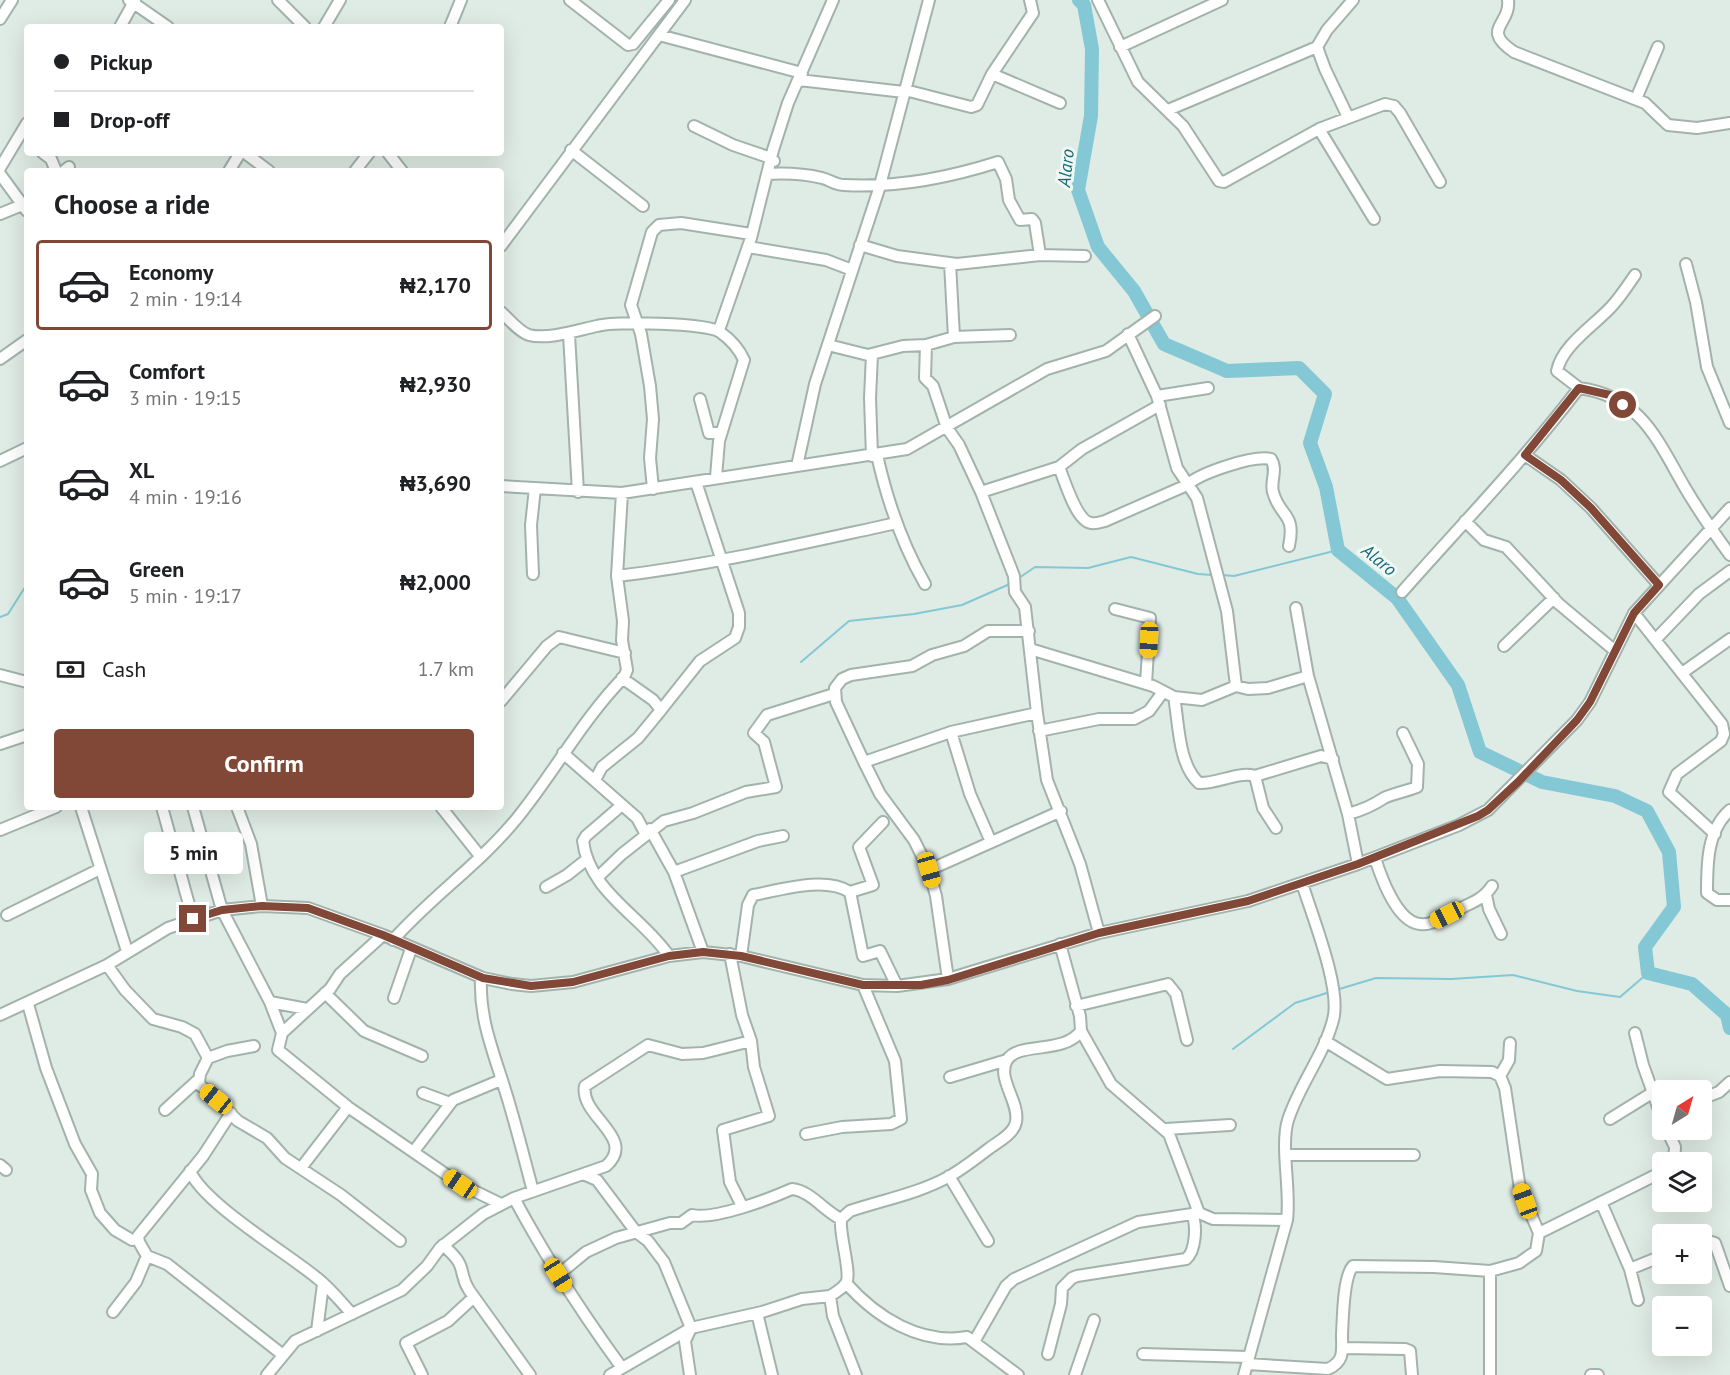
<!DOCTYPE html>
<html lang="en">
<head>
<meta charset="utf-8">
<style>
  :root { --surface:#fff; --page:#f2f2f2; --text:#202124; --muted:#757577; --line:#e0e0e0; --accent:#824837 }
  body { margin:0; font-family:"PT Sans",sans-serif; background:var(--page); color:var(--text); height:100vh; display:flex; flex-direction:column; font-size:22px; white-space:nowrap }
  * { box-sizing:border-box; margin:0 }
  p { font-size:20px; color:var(--muted) }
  .icon { flex:none; width:33px; height:33px; fill:none; stroke:currentColor; stroke-width:2; stroke-linecap:round; stroke-linejoin:round }
  .map { position:relative; flex:1; overflow:hidden }
  .sheet { position:absolute; left:24px; top:168px; width:480px; height:642px; display:flex; flex-direction:column; background:var(--surface); border-radius:6px; box-shadow:0 6px 24px #0002 }
  .sheet>* { flex:none }
  .banner { position:absolute; left:24px; top:24px; width:480px; height:132px; border-radius:6px; box-shadow:0 6px 24px #0002; display:grid; align-content:center; height:132px; padding:0 30px; background:var(--surface) }
  .needle { width:39px; rotate:37deg }
  .fabs { position:absolute; left:1652px; top:1080px; display:grid; gap:12px }
  .fabs a { display:grid; place-items:center; width:60px; height:60px; border-radius:6px; background:var(--surface); box-shadow:0 6px 24px #0002; font-size:30px }
  .end { position:absolute; width:27px; height:27px; margin:-14px; border:8px solid #824837; background:#fff; box-shadow:0 0 0 3px #fff }
  .from { border-radius:50% }
  .bubble { position:absolute; height:42px; border-radius:6px; background:var(--surface); box-shadow:0 6px 24px #0002; font-size:20px; font-weight:800; line-height:42px; text-align:center }
  .car { position:absolute; width:18px; height:36px; margin:-18px -9px; border-radius:8px; box-shadow:0 0 4px 2px #0007; background:linear-gradient(#f5c518 24%,#345 0 40%,#f5c518 0 76%,#345 0 86%,#f5c518 0) }
  .banner b { display:flex; align-items:center; gap:21px; height:57px; font-size:22px }
  .banner b+b { border-top:2px solid var(--line) }
  .banner i { width:15px; height:15px; background:var(--text) }
  ul { padding:0; list-style:none }
  li { display:flex; align-items:center; gap:18px; height:90px; margin:0 12px 9px; padding:0 18px; border:3px solid transparent; border-radius:6px }
  li div { flex:1 }
  li b { display:block; font-size:22px }
  li em { font-style:normal; font-weight:800 }
  li.active { border-color:var(--accent) }
  li>.icon { width:54px; height:54px; stroke-width:1.5 }
  h2 { padding:0 30px; font-size:27px; line-height:72px }
  .pay { display:flex; align-items:center; gap:15px; height:66px; padding:0 30px; font-size:22px }
  .pay p { margin-inline-start:auto }
  .action { display:flex; gap:12px; margin-top:auto; padding:12px 30px }
  .action a { flex:1; height:69px; border-radius:6px; background:var(--accent); color:#fff; font-size:24px; font-weight:800; line-height:69px; text-align:center }
  .map>svg:first-child { display:block }
  .lines { fill:none; stroke-linecap:round; stroke-linejoin:round }
  .stream { stroke:#83c8d4; stroke-width:2 }
  .river { stroke:#83c8d4; stroke-width:14 }
  .minor-casing { stroke:#a2b3ac; stroke-width:14 }
  .minor { stroke:#fff; stroke-width:10 }
  .route { stroke:#824837; stroke-width:8 }
  .labels { text-anchor:middle; stroke-width:6; stroke-linejoin:round; paint-order:stroke }
  .water-label { font-size:18px; font-style:italic; fill:#166a7a; stroke:#eff8f3 }
</style>
</head>
<body>
<div class="map">
<svg width="1730" height="1375" viewBox="0 0 1730 1375">
  <rect width="100%" height="100%" fill="#dfebe5"/>
  <g class="lines">
    <!-- stream -->
    <path class="stream" d="M1222 575 1234 576 1338 550
      M1019 578 1035 567 1088 568 1131 557 1198 574 1213 575
      M0 617 8 614 27 584
      M801 662 849 621 914 614 962 605 1012 583
      M1336 990 1376 978 1451 979 1513 975 1577 991 1620 997 1648 973
      M1233 1049 1295 1003 1330 992"/>
    <!-- river -->
    <path class="river" d="M1079 0 1084 5 1092 49 1091 116 1078 190 1098 247 1134 291 1164 344 1227 371 1299 368 1325 394 1310 443 1326 487 1338 550 1397 598 1458 685 1480 752 1542 782 1615 796 1647 811 1669 852 1674 907 1645 947 1648 973 1692 984 1727 1015 1730 1028"/>
    <defs>
      <path id="minor" d="M129 0 168 27
        M278 0 305 27
        M570 0 628 45 633 44 669 0
        M1098 0 1138 82 1183 126 1219 181 1224 182 1319 129 1385 104 1394 106 1400 113 1440 182
        M1508 0C1511 25 1480 29 1514 52L1645 103 1668 125 1697 128 1730 123
        M0 19 12 0
        M120 27 135 0
        M324 27 340 0
        M450 27 461 0
        M659 35 802 73
        M1120 47 1222 0
        M992 74 1060 103
        M799 80 904 92
        M905 90 971 107 977 105 992 74 1033 13 1030 0
        M1636 99 1658 47
        M1168 110 1317 47
        M1348 117 1325 69 1317 47 1327 30 1353 0
        M694 126 733 145 771 158 774 161
        M1319 129 1374 219
        M571 150 643 206
        M43 153 51 159 56 171
        M245 153 269 171
        M388 153 402 171
        M0 168 27 123
        M64 171 69 167
        M229 171 240 153
        M355 171 369 153
        M0 174 27 211
        M767 174C785 173 805 174 822 178 830 180 836 185 844 185 897 188 948 178 998 162L1006 179 1009 200 1020 220 1032 219 1035 223 1040 255
        M0 214 27 203
        M860 245 897 256 957 264 1040 255 1085 256
        M501 246 685 0
        M748 247 826 260 852 270
        M1686 264 1696 302 1707 367 1730 423
        M501 312C509 319 519 332 529 335 548 340 578 330 597 326 614 321 708 323 720 332 730 339 739 349 744 360L719 441 716 477
        M719 330 751 238 773 150 788 103 833 0
        M569 334 578 492
        M1128 334 1157 396 1177 468 1197 498 1227 611 1236 686
        M954 337 1010 335
        M828 345 868 355 903 346 926 345 954 337 950 263
        M926 345 925 378 933 386 947 428 959 445 981 492 1014 576 1015 592 1025 607 1037 713 1047 780 1080 864 1099 933
        M872 354 870 398 872 456
        M0 359 27 340
        M1579 388 1557 371C1562 345 1595 325 1612 306 1621 296 1628 285 1635 275
        M1157 396 1208 388
        M700 399 709 433H721
        M877 455C887 500 902 544 925 584
        M1525 455 1561 480 1591 508 1659 585
        M0 461 27 448
        M797 466 815 384 879 189 929 0
        M1059 467C1065 481 1076 521 1091 523 1095 524 1101 522 1105 521L1187 485C1200 473 1253 455 1271 459 1278 470 1270 481 1273 492 1280 518 1296 512 1289 546
        M501 486 622 493 907 449 1047 369 1106 351 1155 316
        M653 489 650 458 653 419 650 386 641 334 631 305 652 232 659 225 681 223 751 234
        M981 492 1059 467 1082 449 1160 405
        M1465 521 1484 540 1506 547 1559 604 1614 650
        M533 574 531 525 535 488
        M617 576C712 565 804 543 897 523
        M1402 592C1462 524 1524 460 1579 388 1640 396 1657 439 1684 486 1698 510 1714 533 1730 555
        M1296 608 1308 676
        M1115 609 1150 618 1146 684
        M1634 613 1722 724 1724 734 1721 741 1677 774 1669 792 1715 834
        M1656 639 1699 594 1730 571
        M1504 646 1554 598
        M1030 649 1153 686 1174 697 1202 700 1236 686 1248 689 1268 688 1308 676 1348 814 1358 864
        M1682 673 1730 639
        M0 675 27 682
        M1174 697C1179 724 1178 764 1199 783 1217 784 1238 771 1255 776L1321 756 1333 759
        M501 701 547 646 559 637 625 653
        M661 710 700 661 735 638 739 627V613L696 482
        M1039 731 1099 719H1134L1149 711 1163 692
        M951 732 970 794 991 842
        M0 744 27 735
        M563 753 637 818 645 833
        M864 762 951 732 1037 713
        M1255 776 1263 808 1276 828
        M595 780 602 767 638 738 661 710 653 700 622 678
        M622 805 586 836 583 841C589 892 643 917 669 956
        M81 807 127 951
        M162 807 193 919
        M193 807 222 910 270 1002 307 1009
        M237 807 251 844 262 906
        M441 807 480 856
        M1730 810C1707 830 1707 864 1707 893L1717 900H1730
        M1348 814C1363 810 1372 806 1384 798 1389 795 1410 790 1417 787L1418 764 1403 733
        M650 829 674 872 703 952
        M0 830 56 807
        M1375 858C1381 877 1397 922 1420 924 1432 926 1444 916 1454 911 1469 904 1483 900 1492 886
        M929 870 1061 811
        M674 872 758 841 783 836
        M598 877 622 854 664 821 693 813 746 792 776 787 764 742 754 733 767 715 834 694
        M546 887 567 875 586 860
        M850 892 873 885 859 847 883 822
        M1486 895 1489 909 1501 934
        M7 915 100 869
        M383 935 340 974 330 989 282 1033 278 1050 348 1107 460 1184 501 1204
        M393 940C432 896 482 862 518 817 555 771 583 719 624 677L627 670 622 640 623 621 617 576 622 493
        M730 954 742 1015 751 1041 754 1067 769 1116 723 1130 730 1182 742 1206
        M741 956 748 905 753 895C781 890 824 876 850 892L863 956 880 951 897 986
        M107 965 125 990 153 1019 182 1027 195 1034 208 1058
        M481 977C479 1020 494 1053 506 1093 516 1125 524 1158 533 1191
        M948 979 936 896 929 870 914 840 880 794 864 762 836 702 835 688 842 679 851 675 912 666 932 655 964 646 988 631H1029
        M325 993 364 1031 422 1056
        M394 998 411 949
        M270 1002 282 1033
        M28 1004 46 1068 75 1144 92 1174 91 1190 100 1213 115 1230 132 1240 138 1238
        M1076 1006 1168 984 1176 994 1187 1040
        M0 1015 107 965 168 928 222 910 262 906 308 908 383 935 483 978 512 984 531 986 573 982 669 956 703 952 741 956 863 985 897 986 948 979 1099 933 1248 901 1358 864 1459 825 1488 810 1577 720 1590 702 1634 613 1730 508
        M1081 1031 1111 1084 1169 1134 1199 1213 1213 1219 1287 1220
        M1635 1033 1643 1065 1662 1118
        M254 1046 227 1051 208 1058 200 1074 199 1084 238 1121 267 1138 285 1158 341 1195 400 1241
        M1500 1076 1509 1060 1510 1043
        M950 1077 1007 1060
        M423 1093 450 1103
        M1701 1099 1719 1092 1730 1082
        M165 1110 198 1080
        M1610 1119 1652 1093
        M1166 1129 1230 1125
        M1667 1130 1675 1147 1674 1162
        M806 1134 842 1127 891 1124 901 1119 895 1061 863 985
        M414 1151 453 1100 501 1080
        M1286 1155H1414
        M0 1165 6 1170
        M301 1168 348 1107
        M190 1171C204 1204 287 1253 317 1278 330 1288 341 1302 352 1314
        M583 1174 606 1166C638 1138 579 1116 585 1086L648 1045 682 1054 703 1053 751 1041
        M949 1176 988 1241
        M514 1198C546 1258 582 1313 622 1368
        M1601 1202 1630 1269 1638 1300
        M1539 1233 1662 1172
        M1701 1239 1715 1243 1730 1286
        M443 1245C449 1251 457 1257 460 1265 464 1275 462 1279 469 1290L530 1375
        M147 1256 167 1264 283 1355
        M1630 1269 1662 1256
        M558 1275 586 1252 616 1238 670 1223H681L692 1215C715 1220 769 1199 792 1189 811 1191 824 1211 841 1219
        M846 1283C876 1317 920 1345 967 1337L1018 1375
        M113 1312 136 1282 147 1256 139 1242 138 1236 203 1156 231 1113
        M757 1313 772 1375
        M317 1331 323 1284
        M975 1340 1006 1286 1014 1279 1138 1222 1192 1214 1198 1211
        M1344 1348 1405 1349 1410 1351 1412 1375
        M1048 1354 1061 1304 1062 1288 1072 1278 1077 1276 1186 1259C1196 1251 1197 1225 1192 1214
        M1143 1354 1249 1357
        M1247 1364 1328 1369C1345 1361 1342 1351 1342 1334 1343 1318 1343 1277 1353 1266L1434 1267 1490 1271 1519 1263 1536 1251 1539 1233 1520 1189 1505 1088 1500 1076 1492 1072 1440 1071 1387 1079 1325 1041
        M267 1375 295 1341 402 1290 427 1266 440 1248 483 1214 514 1198 583 1174 597 1180 636 1232 648 1241 664 1262 691 1328 685 1341 690 1375
        M422 1375 406 1343 448 1321 474 1297
        M610 1375 691 1328 762 1312 802 1299 830 1296
        M856 1375 833 1316 830 1296C835 1293 843 1288 846 1283 852 1274 839 1235 841 1219L850 1211C883 1200 920 1193 950 1176 964 1168 978 1157 991 1147 1000 1141 1014 1133 1016 1122 1020 1102 996 1078 1007 1060 1019 1041 1063 1055 1081 1031L1080 1016 1060 944
        M1075 1375 1094 1320
        M1244 1375 1287 1220C1291 1190 1280 1146 1288 1120 1299 1085 1324 1055 1333 1020 1342 989 1312 916 1302 883
        M1490 1375V1271
        M1591 1375H1598"/>
    </defs>
    <!-- minor casing -->
    <use href="#minor" class="minor-casing"/>
    <!-- minor -->
    <use href="#minor" class="minor"/>
  </g>
  <g class="lines">
    <!-- route -->
    <path class="route" d="M193 919 222 910 262 906 308 908 383 935 483 978 531 986 573 982 669 956 703 952 741 956 863 985H921L948 980 1099 933 1248 901 1358 864 1478 816 1488 810 1518 782 1577 720 1590 702 1634 613 1659 585 1591 508 1561 480 1525 455 1579 388 1610 395 1623 405"/>
  </g>
  <g class="labels">
    <!-- water labels -->
    <g class="water-label">
      <text transform="translate(1066 168) rotate(-84)" y="6">Alaro</text>
      <text transform="translate(1379 560) rotate(39)" y="6">Alaro</text>
    </g>
  </g>
</svg>
<div class="fabs">
<a><svg class="needle" viewBox="-14 -14 28 28"><path d="M0-13l5 13h-10z" fill="#e53935"/><path d="M0 13l5-13h-10z" fill="#757577"/></svg></a>
<a><svg class="icon" aria-label="layers" viewBox="0 0 24 24"><path d="M12 4l9 5-9 5-9-5zM3 14l9 5 9-5"/></svg></a>
<a>+</a>
<a>−</a>
</div>
<i class="end from" style="left:1623px;top:405px"></i>
<i class="end" style="left:193px;top:919px"></i>
<div class="bubble" style="left:144px;top:832px;width:99px">5 min</div>
<i class="car" style="left:1149px;top:640px;rotate:183deg"></i>
<i class="car" style="left:929px;top:870px;rotate:164deg"></i>
<i class="car" style="left:1447px;top:915px;rotate:243deg"></i>
<i class="car" style="left:216px;top:1099px;rotate:309deg"></i>
<i class="car" style="left:460px;top:1184px;rotate:304deg"></i>
<i class="car" style="left:1525px;top:1201px;rotate:340deg"></i>
<i class="car" style="left:558px;top:1275px;rotate:148deg"></i>
<div class="banner">
<b><i class="from"></i>Pickup</b>
<b><i></i>Drop-off</b>
</div>
<section class="sheet">
<h2>Choose a ride</h2>
<ul>
<li class="active"><svg class="icon" aria-label="car" viewBox="0 0 24 24"><path d="M5 17H2v-5l4-1 3-4h7l3 4 3 1v5h-3M9 17h6M6 11h13"/><circle cx="7" cy="17" r="2"/><circle cx="17" cy="17" r="2"/></svg><div><b>Economy</b><p>2 min · 19:14</p></div><em>₦2,170</em></li>
<li><svg class="icon" aria-label="car" viewBox="0 0 24 24"><path d="M5 17H2v-5l4-1 3-4h7l3 4 3 1v5h-3M9 17h6M6 11h13"/><circle cx="7" cy="17" r="2"/><circle cx="17" cy="17" r="2"/></svg><div><b>Comfort</b><p>3 min · 19:15</p></div><em>₦2,930</em></li>
<li><svg class="icon" aria-label="car" viewBox="0 0 24 24"><path d="M5 17H2v-5l4-1 3-4h7l3 4 3 1v5h-3M9 17h6M6 11h13"/><circle cx="7" cy="17" r="2"/><circle cx="17" cy="17" r="2"/></svg><div><b>XL</b><p>4 min · 19:16</p></div><em>₦3,690</em></li>
<li><svg class="icon" aria-label="car" viewBox="0 0 24 24"><path d="M5 17H2v-5l4-1 3-4h7l3 4 3 1v5h-3M9 17h6M6 11h13"/><circle cx="7" cy="17" r="2"/><circle cx="17" cy="17" r="2"/></svg><div><b>Green</b><p>5 min · 19:17</p></div><em>₦2,000</em></li>
</ul>
<div class="pay"><svg class="icon" aria-label="cash" viewBox="0 0 24 24"><path d="M3 7h18v10H3z"/><circle cx="12" cy="12" r="2"/></svg>Cash<p>1.7 km</p></div>
<div class="action"><a>Confirm</a></div>
</section>
</div>
</body>
</html>
